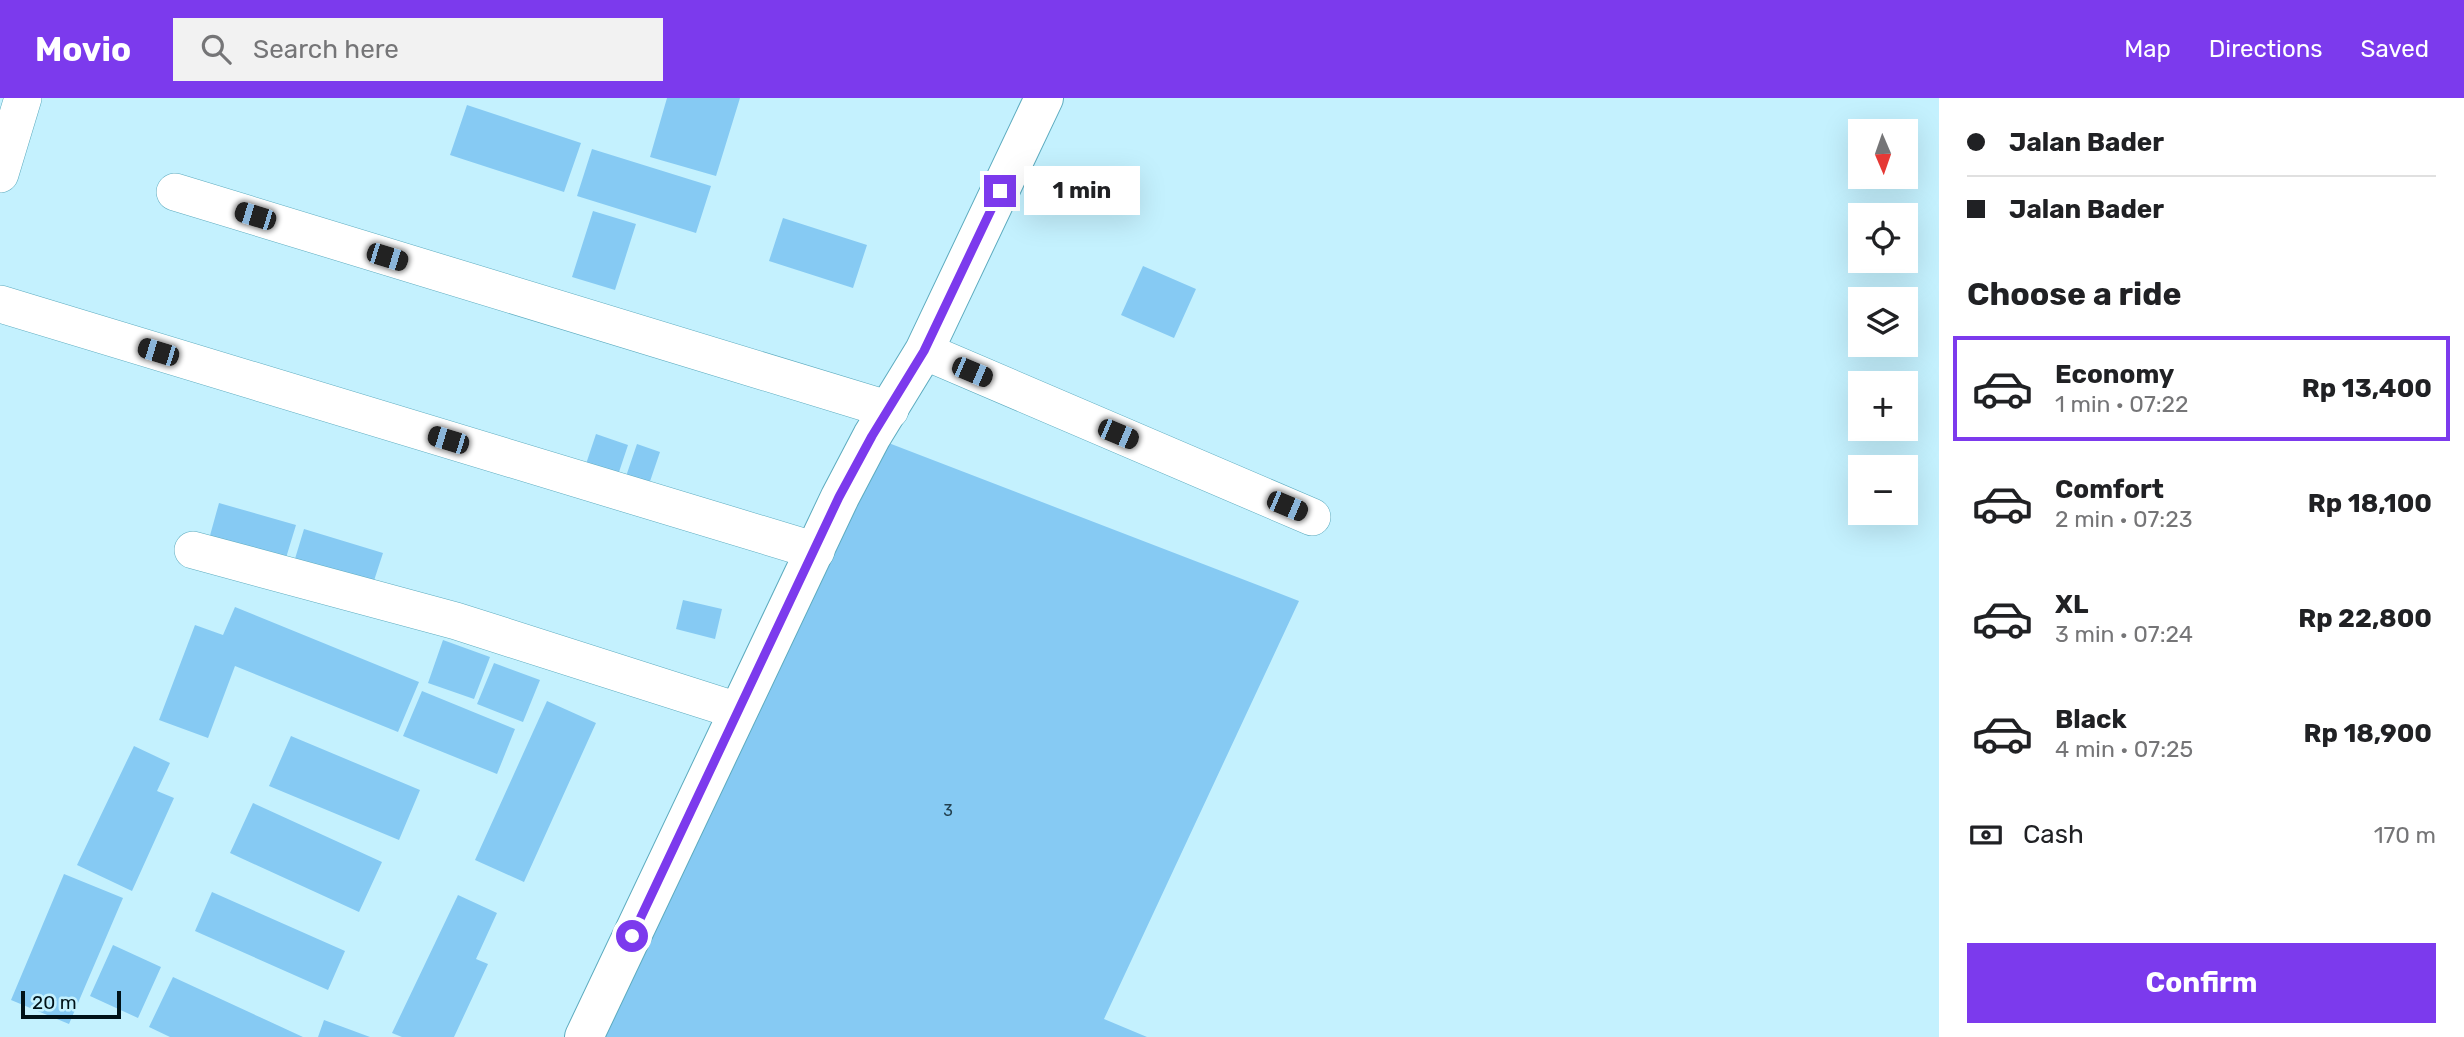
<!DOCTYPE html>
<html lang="en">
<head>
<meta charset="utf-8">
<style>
  :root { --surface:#fff; --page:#f2f2f2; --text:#202124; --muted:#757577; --line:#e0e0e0; --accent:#7c3aed }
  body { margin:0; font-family:Rubik,sans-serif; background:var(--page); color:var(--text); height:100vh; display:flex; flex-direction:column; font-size:26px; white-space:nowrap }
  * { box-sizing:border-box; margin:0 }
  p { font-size:23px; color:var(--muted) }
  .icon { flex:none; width:38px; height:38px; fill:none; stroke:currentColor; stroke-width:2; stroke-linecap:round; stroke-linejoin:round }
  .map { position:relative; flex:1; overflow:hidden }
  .side { display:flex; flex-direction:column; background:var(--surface); width:525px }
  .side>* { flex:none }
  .banner { display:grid; align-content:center; height:154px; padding:0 28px; background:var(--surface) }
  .needle { width:46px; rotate:178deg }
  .tools { position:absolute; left:1848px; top:21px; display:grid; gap:14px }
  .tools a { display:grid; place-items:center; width:70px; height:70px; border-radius:0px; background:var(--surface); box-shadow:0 7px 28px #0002; font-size:35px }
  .scale { position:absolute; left:21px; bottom:18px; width:100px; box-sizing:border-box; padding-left:7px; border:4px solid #001218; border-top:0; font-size:19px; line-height:24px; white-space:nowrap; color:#001218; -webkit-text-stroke:5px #c4f1fe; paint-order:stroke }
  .end { position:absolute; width:32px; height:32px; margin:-16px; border:9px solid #7c3aed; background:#fff; box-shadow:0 0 0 4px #fff }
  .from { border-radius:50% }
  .bubble { position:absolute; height:49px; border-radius:0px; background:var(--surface); box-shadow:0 7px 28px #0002; font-size:23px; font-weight:700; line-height:49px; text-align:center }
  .car { position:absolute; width:21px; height:42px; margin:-21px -10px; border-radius:9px; box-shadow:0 0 5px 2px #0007; background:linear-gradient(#222 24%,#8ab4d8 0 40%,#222 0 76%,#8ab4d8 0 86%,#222 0) }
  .banner b { display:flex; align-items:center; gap:24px; height:66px; font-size:26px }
  .banner b+b { border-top:2px solid var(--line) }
  .banner i { width:18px; height:18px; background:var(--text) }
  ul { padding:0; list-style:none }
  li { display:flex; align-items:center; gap:21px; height:105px; margin:0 14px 10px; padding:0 14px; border:4px solid transparent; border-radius:0px }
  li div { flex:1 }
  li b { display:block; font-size:26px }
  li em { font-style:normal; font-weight:700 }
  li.selected { border-color:var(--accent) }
  li>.icon { width:63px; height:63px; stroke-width:1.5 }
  h2 { padding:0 28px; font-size:32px; line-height:84px }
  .pay { display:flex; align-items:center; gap:18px; height:77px; padding:0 28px; font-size:26px }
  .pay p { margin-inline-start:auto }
  .action { display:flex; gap:14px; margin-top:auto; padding:14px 28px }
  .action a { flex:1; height:80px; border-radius:0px; background:var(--accent); color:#fff; font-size:28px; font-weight:700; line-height:80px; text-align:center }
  header { display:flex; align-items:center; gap:42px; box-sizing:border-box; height:98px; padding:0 35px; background:var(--accent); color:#fff }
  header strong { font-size:33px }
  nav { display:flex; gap:38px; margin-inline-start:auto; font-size:24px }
  .search { width:490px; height:63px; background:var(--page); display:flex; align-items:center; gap:18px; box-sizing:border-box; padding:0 24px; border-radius:0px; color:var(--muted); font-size:26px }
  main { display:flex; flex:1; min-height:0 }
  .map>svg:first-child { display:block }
  .building { fill:#86caf3 }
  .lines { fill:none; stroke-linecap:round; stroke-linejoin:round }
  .minor-casing { stroke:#5cabbf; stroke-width:38 }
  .secondary-casing { stroke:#5cabbf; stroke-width:40 }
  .minor { stroke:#fff; stroke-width:37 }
  .secondary { stroke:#fff; stroke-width:38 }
  .route { stroke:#7c3aed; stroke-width:9 }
  .labels { text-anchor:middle; stroke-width:5; stroke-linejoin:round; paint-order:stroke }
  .number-label { font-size:16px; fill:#22404f }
</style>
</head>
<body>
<header>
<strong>Movio</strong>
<div class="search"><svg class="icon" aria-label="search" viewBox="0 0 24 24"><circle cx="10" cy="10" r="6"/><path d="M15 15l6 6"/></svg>Search here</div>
<nav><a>Map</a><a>Directions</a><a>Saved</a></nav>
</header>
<main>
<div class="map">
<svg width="1939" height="939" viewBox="0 0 1939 939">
  <rect width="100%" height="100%" fill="#c4f1fe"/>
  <!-- building -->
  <path class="building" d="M667 0H740L716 78 650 59Z
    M467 7 581 45 564 94 450 57Z
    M592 51 711 88 696 135 577 98Z
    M593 113 636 126 615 192 572 179Z
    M783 120 867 147 853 190 769 163Z
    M1143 168 1196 191 1174 240 1121 217Z
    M596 336 628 347 616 383 584 372Z
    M873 339 1299 503 1104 921 1147 939H585Z
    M637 346 660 354 644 401 621 393Z
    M219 405 296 427 282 473 206 452Z
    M304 431 383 455 369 498 291 474Z
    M683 502 722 511 715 541 676 531Z
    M235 509 419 584 398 634 235 568 208 640 159 622 195 527 223 537Z
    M443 542 490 559 474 601 428 585Z
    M494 565 540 582 523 624 477 606Z
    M422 593 515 631 497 676 403 638Z
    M547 603 596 625 524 784 475 762Z
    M291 638 420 692 399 742 269 688Z
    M134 648 170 665 157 693 174 700 132 793 77 767Z
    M253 705 382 764 359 814 230 755Z
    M64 776 123 800 69 926 11 902Z
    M212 794 345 853 328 892 195 833Z
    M458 797 497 815 476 861 488 866 454 939H402L392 935Z
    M113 847 161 869 138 920 90 898Z
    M173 879 303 939H170L149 929Z
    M324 922 370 939H318Z"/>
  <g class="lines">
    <defs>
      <path id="minor" d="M0 76 23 0
        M175 94 890 312
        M0 206 816 453
        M924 253 1312 419
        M193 452 456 523 738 613"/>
      <path id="secondary" d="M584 939 840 399 872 338 924 253 1044 0"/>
    </defs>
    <!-- minor casing -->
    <use href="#minor" class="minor-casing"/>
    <!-- secondary casing -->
    <use href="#secondary" class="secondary-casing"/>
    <!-- minor -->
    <use href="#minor" class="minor"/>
    <!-- secondary -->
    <use href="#secondary" class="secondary"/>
  </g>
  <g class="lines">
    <!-- route -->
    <path class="route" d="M632 838 839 399 872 338 924 253 1000 93"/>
  </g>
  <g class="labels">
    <!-- number labels -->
    <g class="number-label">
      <text x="948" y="718">3</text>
    </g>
  </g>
</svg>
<div class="tools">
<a><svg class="needle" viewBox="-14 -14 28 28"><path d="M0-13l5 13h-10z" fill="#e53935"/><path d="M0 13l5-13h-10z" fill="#757577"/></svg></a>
<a><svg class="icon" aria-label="locate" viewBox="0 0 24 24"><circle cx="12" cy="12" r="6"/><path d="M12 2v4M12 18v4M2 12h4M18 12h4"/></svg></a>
<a><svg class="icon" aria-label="layers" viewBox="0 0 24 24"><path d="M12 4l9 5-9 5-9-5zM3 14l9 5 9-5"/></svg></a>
<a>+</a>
<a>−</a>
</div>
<div class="scale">20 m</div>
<i class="end from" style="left:632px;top:838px"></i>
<i class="end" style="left:1000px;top:93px"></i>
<div class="bubble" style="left:1024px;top:68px;width:116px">1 min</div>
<i class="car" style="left:255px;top:118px;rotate:287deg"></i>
<i class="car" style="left:387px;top:159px;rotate:107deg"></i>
<i class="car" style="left:158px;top:254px;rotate:287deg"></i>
<i class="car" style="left:972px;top:274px;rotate:113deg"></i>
<i class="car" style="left:1118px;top:336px;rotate:113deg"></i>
<i class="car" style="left:448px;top:342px;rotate:287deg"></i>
<i class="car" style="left:1287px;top:408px;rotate:113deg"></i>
</div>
<section class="side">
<div class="banner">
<b><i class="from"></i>Jalan Bader</b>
<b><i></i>Jalan Bader</b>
</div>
<h2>Choose a ride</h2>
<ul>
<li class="selected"><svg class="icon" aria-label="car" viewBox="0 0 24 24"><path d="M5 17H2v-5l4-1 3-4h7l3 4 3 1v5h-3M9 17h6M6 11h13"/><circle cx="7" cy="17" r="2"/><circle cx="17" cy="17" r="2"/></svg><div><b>Economy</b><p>1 min · 07:22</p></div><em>Rp 13,400</em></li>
<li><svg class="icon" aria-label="car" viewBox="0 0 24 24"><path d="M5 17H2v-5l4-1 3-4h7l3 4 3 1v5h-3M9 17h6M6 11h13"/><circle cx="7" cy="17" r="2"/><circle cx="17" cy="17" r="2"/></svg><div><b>Comfort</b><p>2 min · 07:23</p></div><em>Rp 18,100</em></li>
<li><svg class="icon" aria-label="car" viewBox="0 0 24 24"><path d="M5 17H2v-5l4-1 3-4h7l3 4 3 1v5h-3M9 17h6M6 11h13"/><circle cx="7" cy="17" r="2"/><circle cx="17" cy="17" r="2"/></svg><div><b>XL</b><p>3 min · 07:24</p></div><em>Rp 22,800</em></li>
<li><svg class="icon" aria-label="car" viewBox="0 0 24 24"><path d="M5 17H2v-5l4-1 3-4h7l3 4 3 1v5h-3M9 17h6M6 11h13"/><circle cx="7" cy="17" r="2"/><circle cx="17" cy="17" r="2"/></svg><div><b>Black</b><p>4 min · 07:25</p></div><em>Rp 18,900</em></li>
</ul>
<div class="pay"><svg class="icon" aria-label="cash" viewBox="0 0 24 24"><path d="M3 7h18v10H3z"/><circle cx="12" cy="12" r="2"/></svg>Cash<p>170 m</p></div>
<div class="action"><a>Confirm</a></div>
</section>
</main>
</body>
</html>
